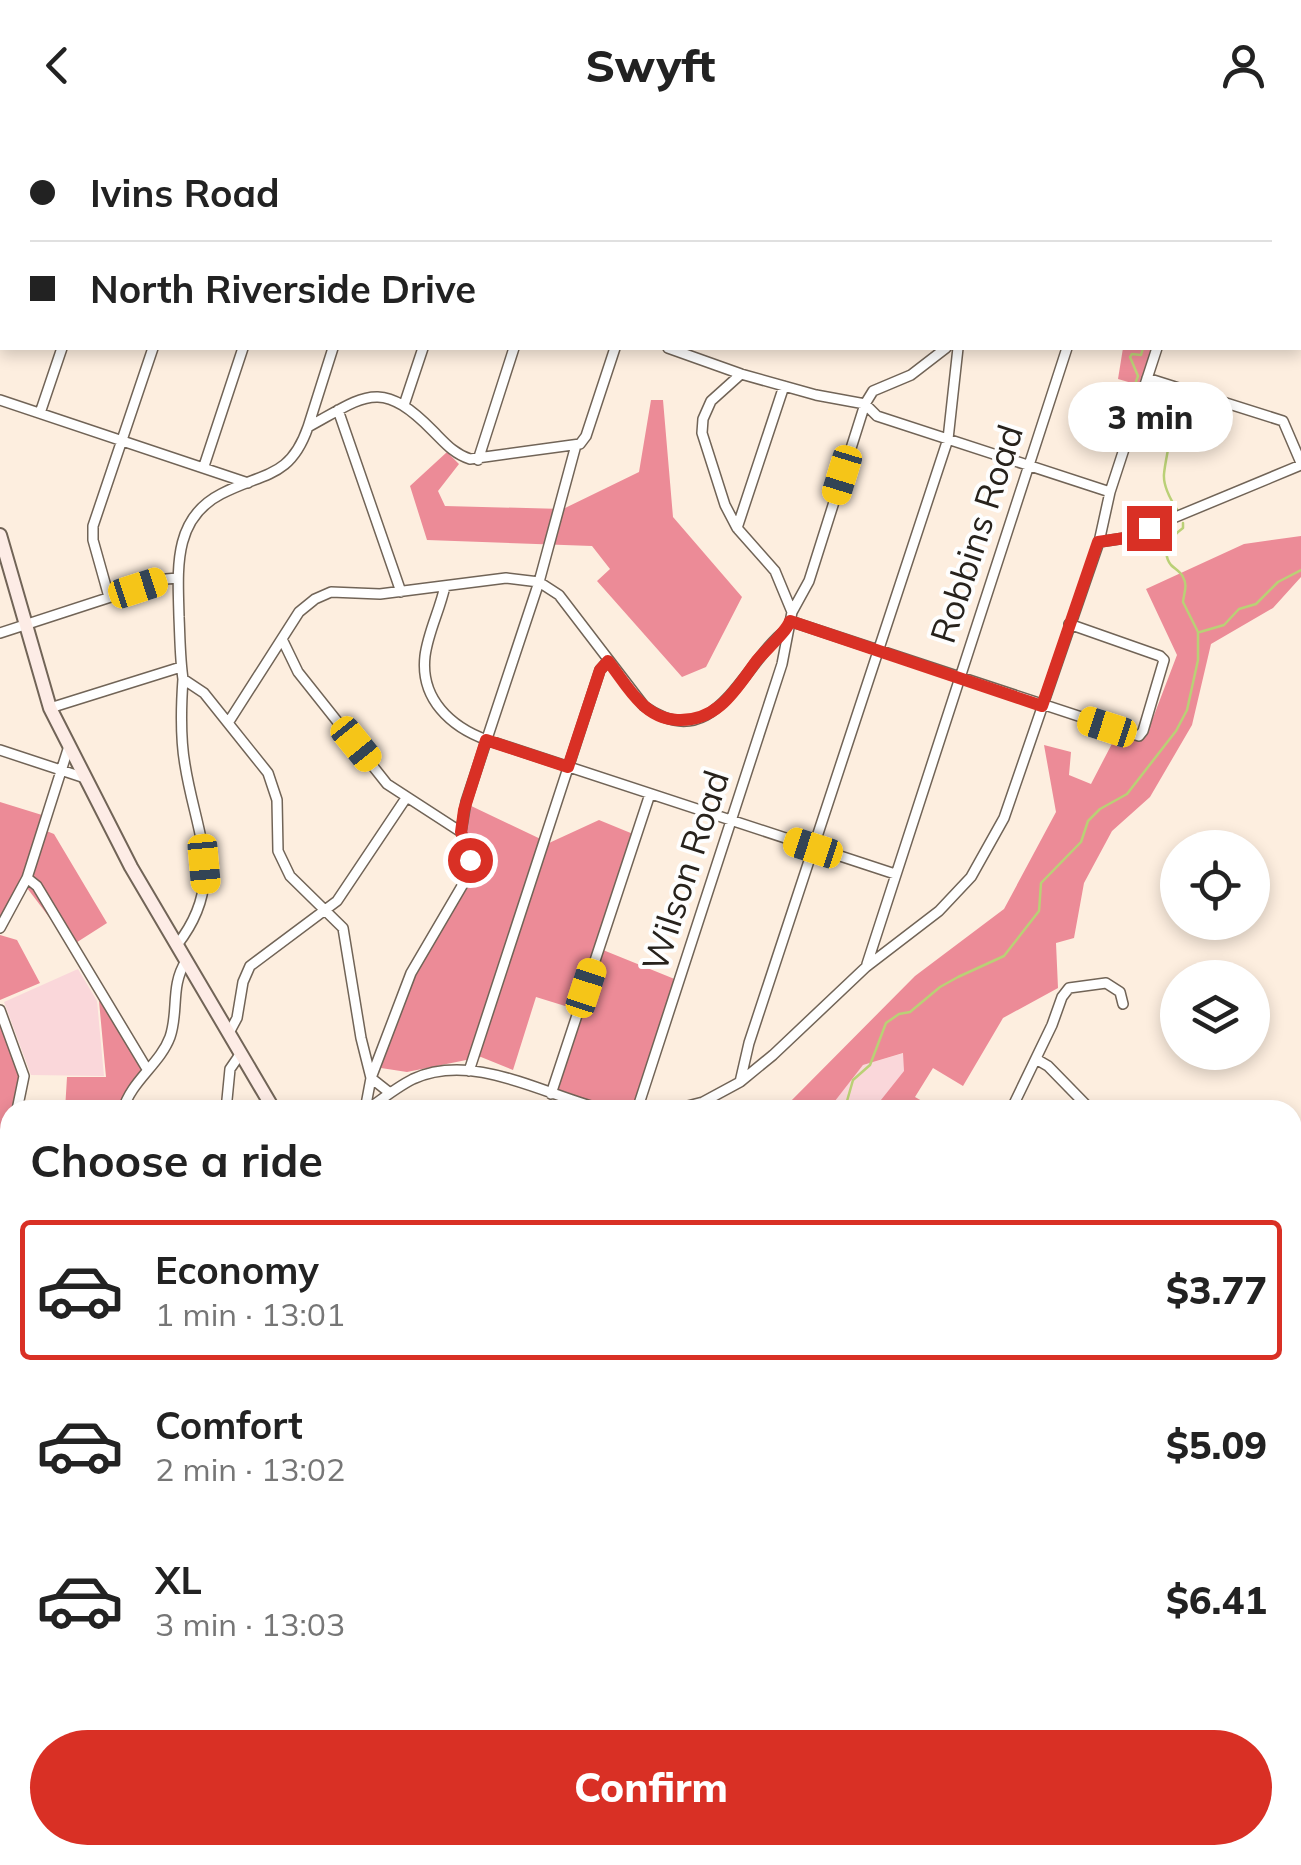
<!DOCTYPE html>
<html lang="en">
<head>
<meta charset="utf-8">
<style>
  :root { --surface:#fff; --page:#f6f6f6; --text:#222; --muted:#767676; --line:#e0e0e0; --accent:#d93025 }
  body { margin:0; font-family:Mulish,sans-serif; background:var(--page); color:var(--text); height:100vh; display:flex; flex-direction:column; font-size:38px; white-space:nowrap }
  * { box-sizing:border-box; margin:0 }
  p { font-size:32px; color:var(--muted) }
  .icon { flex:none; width:55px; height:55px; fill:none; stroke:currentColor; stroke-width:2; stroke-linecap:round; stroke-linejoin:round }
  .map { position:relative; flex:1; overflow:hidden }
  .drawer { position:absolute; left:0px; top:970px; width:1302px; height:765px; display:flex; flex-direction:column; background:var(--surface); border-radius:30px 30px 0 0; box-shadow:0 5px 15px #0003 }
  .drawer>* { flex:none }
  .banner { position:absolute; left:0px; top:0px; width:1302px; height:220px; box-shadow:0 5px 15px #0003; display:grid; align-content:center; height:220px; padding:0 30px; background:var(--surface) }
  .tools { position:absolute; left:1160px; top:700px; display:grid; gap:20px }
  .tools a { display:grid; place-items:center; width:110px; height:110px; border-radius:50%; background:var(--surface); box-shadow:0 5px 15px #0003; font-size:50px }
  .end { position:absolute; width:45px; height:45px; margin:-22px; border:12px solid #d93025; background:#fff; box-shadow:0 0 0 5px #fff }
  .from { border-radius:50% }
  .bubble { position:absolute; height:70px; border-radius:35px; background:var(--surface); box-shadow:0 5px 15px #0003; font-size:32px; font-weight:800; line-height:70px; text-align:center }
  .car { position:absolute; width:30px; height:60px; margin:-30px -15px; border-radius:12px; box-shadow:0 0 8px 2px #0007; background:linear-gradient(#f5c518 24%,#345 0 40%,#f5c518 0 76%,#345 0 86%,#f5c518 0) }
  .banner b { display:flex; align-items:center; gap:35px; height:95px; font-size:38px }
  .banner b+b { border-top:2px solid var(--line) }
  .banner i { width:25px; height:25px; background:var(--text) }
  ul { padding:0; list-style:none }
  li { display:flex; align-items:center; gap:30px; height:140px; margin:0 20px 15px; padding:0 10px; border:5px solid transparent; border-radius:10px }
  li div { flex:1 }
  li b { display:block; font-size:38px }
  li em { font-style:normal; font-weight:800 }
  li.current { border-color:var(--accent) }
  li>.icon { width:90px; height:90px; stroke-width:1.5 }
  h2 { padding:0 30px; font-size:45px; line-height:120px }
  .cta { display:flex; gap:20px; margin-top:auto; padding:20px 30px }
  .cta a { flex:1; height:115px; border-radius:60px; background:var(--accent); color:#fff; font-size:40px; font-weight:800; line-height:115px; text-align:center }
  header { display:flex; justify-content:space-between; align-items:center; height:130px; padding:0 30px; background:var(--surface); font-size:45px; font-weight:800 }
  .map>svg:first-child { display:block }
  .green { fill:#fad7da }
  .forest { fill:#ec8b97 }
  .water { fill:#bad076 }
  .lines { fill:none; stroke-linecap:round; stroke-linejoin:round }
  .stream { stroke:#bad076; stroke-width:2.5 }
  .street-casing { stroke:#716457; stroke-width:12 }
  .secondary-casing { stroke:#716457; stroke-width:16 }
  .primary-casing { stroke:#af8778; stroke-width:18 }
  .highway-casing { stroke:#af8778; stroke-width:19 }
  .street { stroke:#fff; stroke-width:9 }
  .secondary { stroke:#fdece6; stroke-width:12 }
  .primary { stroke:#fbd8cc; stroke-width:14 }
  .highway { stroke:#f8beaa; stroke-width:15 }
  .route { stroke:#d93025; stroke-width:12 }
  .labels { text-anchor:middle; stroke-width:8; stroke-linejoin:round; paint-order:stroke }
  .street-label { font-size:35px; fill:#27221c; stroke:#fefefe }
</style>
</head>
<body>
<header><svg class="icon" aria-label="back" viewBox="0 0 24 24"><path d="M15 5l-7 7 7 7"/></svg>Swyft<svg class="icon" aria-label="person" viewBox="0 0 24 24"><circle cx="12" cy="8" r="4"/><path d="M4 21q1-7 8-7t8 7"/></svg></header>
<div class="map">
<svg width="1301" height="1735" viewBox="0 0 1301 1735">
  <rect width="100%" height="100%" fill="#fdeedf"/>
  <!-- green -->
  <path class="green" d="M906 0H1301V128L1300 2Z
    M78 839 97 871 104 946 31 945 4 872Z
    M904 923 905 941 873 980H828L863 935Z
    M0 1291 10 1294V1439H0Z"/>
  <!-- forest -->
  <path class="forest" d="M1123 218H1152L1142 256 1118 249Z
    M651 270H663L673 387 742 467 706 537 682 547 597 451 610 439 592 416 427 410 410 356 447 322 459 334 438 361 445 376 563 379 639 342Z
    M1301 406V447L1273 478 1211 514 1192 595 1150 667 1112 701 1084 753 1074 808 1056 813 1058 858 1003 888 963 956 933 938 915 967 938 980H873L904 941 903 923 863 935 828 980H782L915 846 1004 779 1056 682 1044 615 1071 622 1069 645 1091 654 1117 604 1148 601 1177 525 1146 459 1244 414Z
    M0 672 42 685 39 698 54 704 107 793 71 816 21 750 0 792Z
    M467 674 549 713 599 690 638 706 603 820 677 850 636 980H595L552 965 578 880 536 867 513 940 481 927 407 942 381 938 417 830 467 754Z
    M0 805 17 810 40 853 0 870Z
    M98 860 147 939 123 980H65L67 947H106Z
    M0 878 24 948 17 980H10V1013L0 1010Z
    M412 1725H564L574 1735H412Z"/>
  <!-- water -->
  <path class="water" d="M0 1428H10V1725H412V1735H0Z"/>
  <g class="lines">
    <!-- stream -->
    <path class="stream" d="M1137 262 1134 257 1138 246 1130 227 1132 224 1141 225 1143 218
      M1147 275C1181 295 1167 313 1164 344 1163 356 1172 372 1178 381
      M1200 502 1224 495 1239 479 1256 474 1278 452 1301 440
      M857 980 847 971 853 950 870 935 886 893 899 884 910 882 940 857 958 847 1004 826 1039 781 1041 753 1081 712 1088 691 1100 679 1127 664 1176 601 1187 580 1198 530V502L1183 472C1184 462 1188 456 1183 447 1181 442 1175 439 1171 435 1160 421 1172 406 1183 398V393"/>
    <defs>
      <path id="street" d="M133 2 134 0
        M223 2 224 0
        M314 2 315 0
        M406 2V0
        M583 2 584 0
        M649 2 650 0
        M0 87 2 88
        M668 218 741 244 816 265 865 274 877 286 1110 362
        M741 244 711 271 703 289 702 303 725 375 737 398 775 441 792 482
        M1147 248 1283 291 1301 333
        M0 270 248 353
        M404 275 423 218
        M338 280 401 462
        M40 283 62 218
        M308 297 333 218
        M478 330 514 218
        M204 336 243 218
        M737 398 784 256
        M1099 412 1110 362 1157 218
        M445 456C440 480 428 502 425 526 420 569 451 597 487 610L895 744
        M109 467 93 410V396L153 218
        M790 491 1139 606 1143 601 1164 530 1160 526 1069 494
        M0 503 166 449 178 448
        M283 511 298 542 387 654 461 702
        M50 578 181 537
        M228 593 299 482 315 469 331 462 380 464 506 448 539 452 559 465 644 576C716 628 742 533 787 499
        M0 620 85 648
        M27 748 37 756 147 939
        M0 798 27 748 69 616
        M177 815C227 751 196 705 185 635 180 607 181 577 183 549
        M867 834 1067 218
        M0 880 24 946 17 980
        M229 903 237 888 243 852 250 836 337 771 406 668
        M1036 929 1048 936 1091 980
        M469 941 600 540 608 531
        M740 952 749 913 948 309 958 218
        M390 963 371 948 361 908 343 798 290 746 278 721 277 670 268 643 204 563 183 549C180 529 180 508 179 487 178 441 172 389 221 364 263 342 290 349 308 297 365 266 380 247 433 301 445 313 454 324 470 329L580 314 586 306 615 218
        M551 964 650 664
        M123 980C131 951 160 934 170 907 179 881 170 856 186 831
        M226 980 230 939 241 923
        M365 980 371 948 411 843 469 744 470 730 461 702 466 672 539 452 576 315
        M367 980C382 969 397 957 413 949 474 921 546 966 605 980
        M637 980 782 534 792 482 809 451 865 274 873 261 911 245 946 218
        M672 980 703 972 740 952 773 925 866 837 939 781 971 747 1004 688 1099 412 1125 408 1301 335
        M1011 980 1052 895 1062 867 1069 858 1106 853 1120 862 1123 874
        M0 1100 10 1109
        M1292 1130 1301 1133
        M0 1169 10 1168
        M0 1212 10 1178
        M0 1289 10 1292
        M1292 1306 1301 1298
        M1292 1408 1301 1412
        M0 1415H10
        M1292 1489 1301 1485
        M650 1725 663 1735
        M1029 1725 1062 1735
        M466 1735 469 1725
        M1234 1735 1240 1725"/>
      <path id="secondary" d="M667 0 674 2
        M40 2 41 0
        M0 124 2 116
        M1300 208 1301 209
        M0 405 50 578 131 737 274 980
        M1292 1666 1301 1670"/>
      <path id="primary" d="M1292 1223 1301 1195
        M735 1735 743 1725"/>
      <path id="highway" d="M752 0 759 2
        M846 0 854 2
        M1300 136H1301
        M1300 147H1301
        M1300 179 1301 180"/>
    </defs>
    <!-- street casing -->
    <use href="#street" class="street-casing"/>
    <!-- secondary casing -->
    <use href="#secondary" class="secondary-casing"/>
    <!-- primary casing -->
    <use href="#primary" class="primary-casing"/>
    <!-- highway casing -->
    <use href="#highway" class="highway-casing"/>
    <!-- street -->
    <use href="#street" class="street"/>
    <!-- secondary -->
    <use href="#secondary" class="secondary"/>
    <!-- primary -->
    <use href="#primary" class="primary"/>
    <!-- highway -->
    <use href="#highway" class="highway"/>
  </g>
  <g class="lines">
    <!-- route -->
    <path class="route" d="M470 730 461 702 464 680 486 610 568 637 600 540 608 531C619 545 629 562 642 574 652 584 664 589 677 590 717 592 735 561 755 533 764 521 786 503 790 491L1042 576 1098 412 1125 408 1149 398"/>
  </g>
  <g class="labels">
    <!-- street labels -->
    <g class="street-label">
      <text transform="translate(977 404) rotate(-72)" y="12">Robbins Road</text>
      <text transform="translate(686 741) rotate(-72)" y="12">Wilson Road</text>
    </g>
  </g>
</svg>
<div class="tools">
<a><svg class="icon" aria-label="locate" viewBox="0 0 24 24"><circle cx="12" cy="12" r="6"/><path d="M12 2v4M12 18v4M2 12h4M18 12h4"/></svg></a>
<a><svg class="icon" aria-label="layers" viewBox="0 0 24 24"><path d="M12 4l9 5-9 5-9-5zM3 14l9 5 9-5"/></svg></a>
</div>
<i class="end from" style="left:470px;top:730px"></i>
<i class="end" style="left:1149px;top:398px"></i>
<div class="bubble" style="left:1068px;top:252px;width:165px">3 min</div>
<i class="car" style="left:842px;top:345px;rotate:197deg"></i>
<i class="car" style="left:138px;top:458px;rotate:72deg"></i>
<i class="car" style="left:1107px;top:597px;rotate:288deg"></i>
<i class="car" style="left:356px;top:614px;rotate:141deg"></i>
<i class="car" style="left:813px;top:718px;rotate:288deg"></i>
<i class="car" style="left:204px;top:734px;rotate:175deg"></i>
<i class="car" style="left:586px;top:858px;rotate:18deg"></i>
<div class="banner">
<b><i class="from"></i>Ivins Road</b>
<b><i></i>North Riverside Drive</b>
</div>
<section class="drawer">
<h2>Choose a ride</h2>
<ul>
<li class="current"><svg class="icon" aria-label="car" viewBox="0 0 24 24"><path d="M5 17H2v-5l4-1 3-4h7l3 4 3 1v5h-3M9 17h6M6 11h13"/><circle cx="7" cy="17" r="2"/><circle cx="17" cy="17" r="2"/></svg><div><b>Economy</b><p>1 min · 13:01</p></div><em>$3.77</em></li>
<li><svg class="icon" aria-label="car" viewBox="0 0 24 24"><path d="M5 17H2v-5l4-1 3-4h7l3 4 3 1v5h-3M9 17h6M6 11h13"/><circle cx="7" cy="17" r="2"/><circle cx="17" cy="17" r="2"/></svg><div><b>Comfort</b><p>2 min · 13:02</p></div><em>$5.09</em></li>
<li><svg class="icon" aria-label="car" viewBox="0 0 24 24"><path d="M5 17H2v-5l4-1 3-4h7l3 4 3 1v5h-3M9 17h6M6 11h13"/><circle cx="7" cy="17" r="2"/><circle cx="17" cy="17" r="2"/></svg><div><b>XL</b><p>3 min · 13:03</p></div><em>$6.41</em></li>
</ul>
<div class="cta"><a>Confirm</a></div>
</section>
</div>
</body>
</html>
